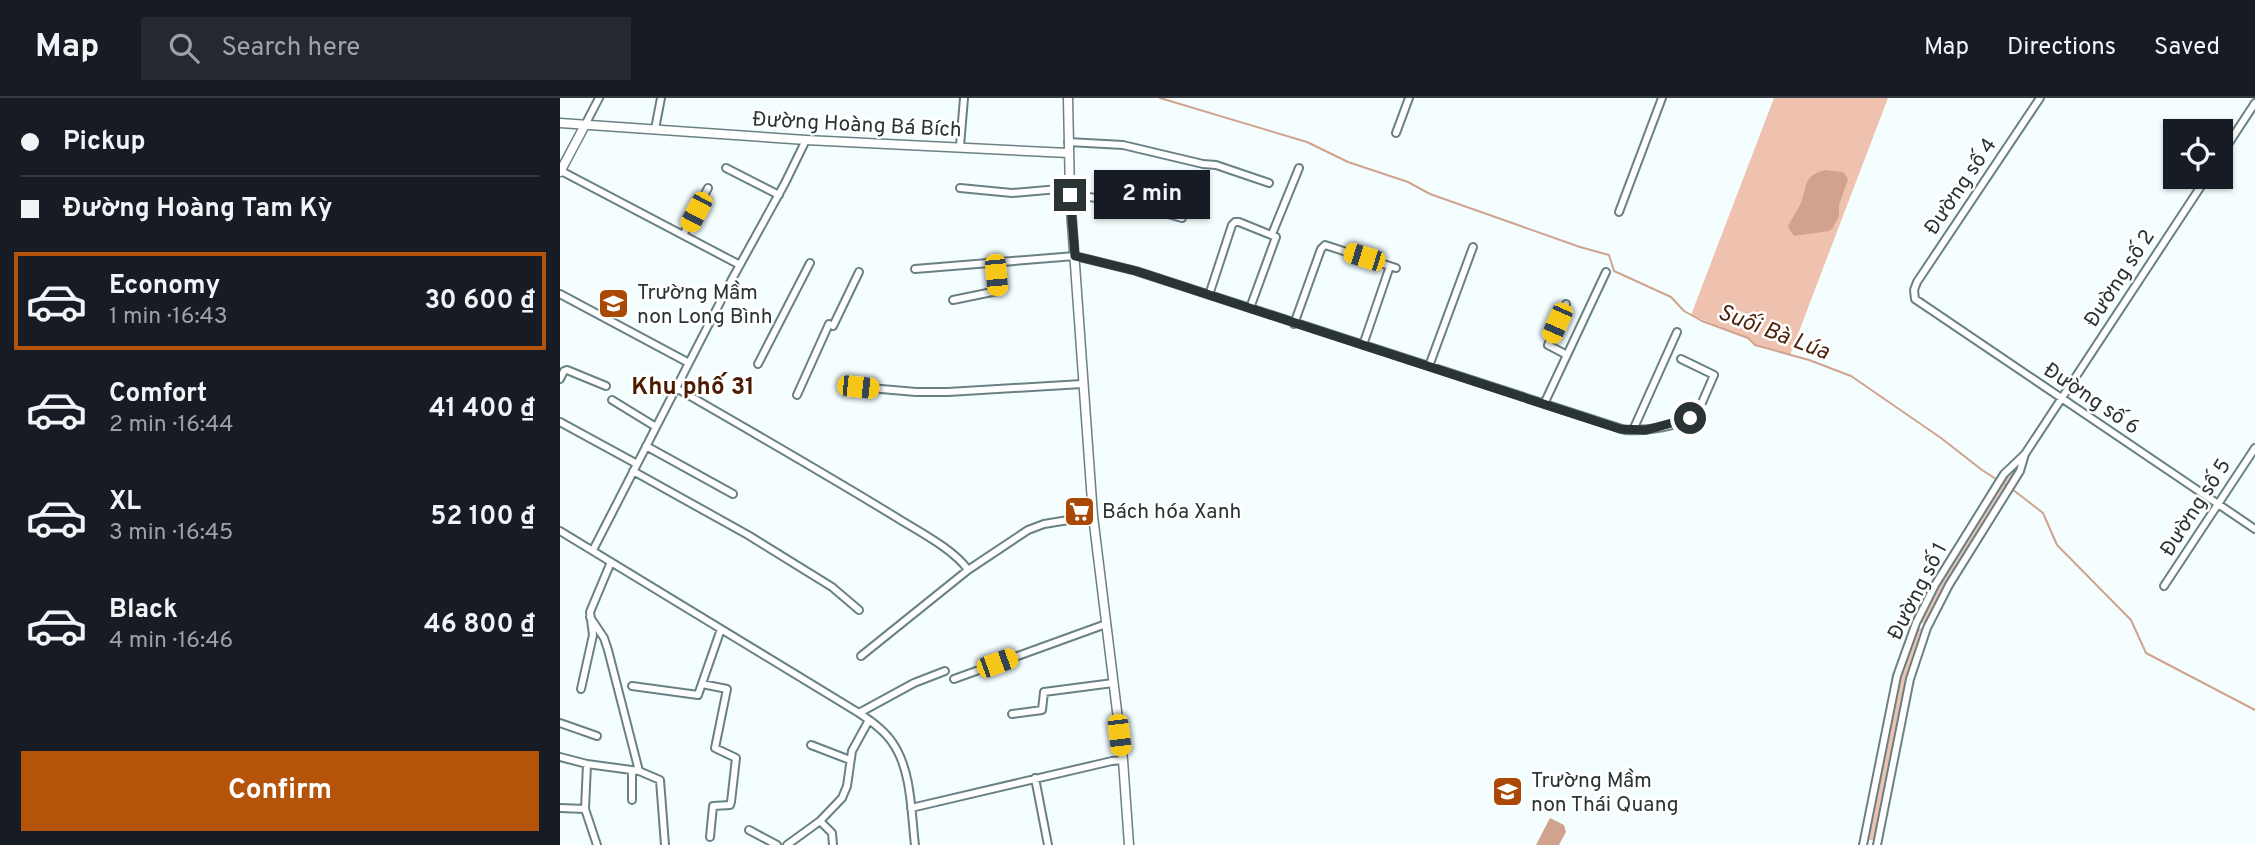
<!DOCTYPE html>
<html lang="en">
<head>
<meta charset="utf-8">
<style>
  :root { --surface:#171b24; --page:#242831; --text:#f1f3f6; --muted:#9ea1a6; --line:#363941; --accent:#b45309 }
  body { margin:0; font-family:Overpass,sans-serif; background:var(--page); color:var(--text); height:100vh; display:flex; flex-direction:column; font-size:26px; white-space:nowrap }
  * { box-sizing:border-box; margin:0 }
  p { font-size:23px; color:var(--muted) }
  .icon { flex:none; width:38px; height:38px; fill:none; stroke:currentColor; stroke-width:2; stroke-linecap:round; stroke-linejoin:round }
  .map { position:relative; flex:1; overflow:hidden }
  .drawer { display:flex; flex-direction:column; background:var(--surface); width:560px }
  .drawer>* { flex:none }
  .guide { display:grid; align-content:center; height:154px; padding:0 21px; background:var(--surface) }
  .buttons { position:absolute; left:1603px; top:21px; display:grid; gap:14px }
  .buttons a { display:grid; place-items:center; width:70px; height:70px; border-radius:0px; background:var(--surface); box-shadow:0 2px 5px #0004; font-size:35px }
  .end { position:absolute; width:32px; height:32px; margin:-16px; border:9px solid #2a3435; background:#fff; box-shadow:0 0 0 4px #fff }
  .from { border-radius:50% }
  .bubble { position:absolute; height:49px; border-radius:0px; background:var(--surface); box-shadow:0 2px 5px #0004; font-size:23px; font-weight:700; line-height:49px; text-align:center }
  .car { position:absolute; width:21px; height:42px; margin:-21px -10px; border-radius:9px; box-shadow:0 0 5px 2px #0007; background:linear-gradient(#f5c518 24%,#345 0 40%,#f5c518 0 76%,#345 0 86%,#f5c518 0) }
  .guide b { display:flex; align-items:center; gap:24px; height:66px; font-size:26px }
  .guide b+b { border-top:2px solid var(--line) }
  .guide i { width:18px; height:18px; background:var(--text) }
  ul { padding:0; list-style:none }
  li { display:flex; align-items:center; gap:21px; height:98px; margin:0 14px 10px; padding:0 7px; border:4px solid transparent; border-radius:0px }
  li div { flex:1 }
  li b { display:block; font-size:26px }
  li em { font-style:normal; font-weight:700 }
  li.on { border-color:var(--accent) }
  li>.icon { width:63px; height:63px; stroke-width:1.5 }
  .primary-button { display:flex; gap:14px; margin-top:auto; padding:14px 21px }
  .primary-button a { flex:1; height:80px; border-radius:0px; background:var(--accent); color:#fff; font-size:28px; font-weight:700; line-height:80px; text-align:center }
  header { display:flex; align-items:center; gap:42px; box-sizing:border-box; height:98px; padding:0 35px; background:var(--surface); border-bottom:2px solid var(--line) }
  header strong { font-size:33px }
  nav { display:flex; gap:38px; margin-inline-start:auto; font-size:24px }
  .search { width:490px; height:63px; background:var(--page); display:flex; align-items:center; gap:18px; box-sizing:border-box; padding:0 24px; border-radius:0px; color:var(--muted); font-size:26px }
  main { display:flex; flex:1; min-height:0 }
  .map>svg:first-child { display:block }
  .green { fill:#eec2ae }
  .water { fill:#d1a38e }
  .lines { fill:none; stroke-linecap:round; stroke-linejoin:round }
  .stream { stroke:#d1a38e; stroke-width:2 }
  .minor-casing { stroke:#6a8183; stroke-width:10 }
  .tertiary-casing { stroke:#6a8183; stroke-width:11 }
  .minor { stroke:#fff; stroke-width:6 }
  .tertiary { stroke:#fff; stroke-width:8 }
  .route { stroke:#2a3435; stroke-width:9 }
  .labels { text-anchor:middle; stroke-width:5; stroke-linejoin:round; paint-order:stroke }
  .street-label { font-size:21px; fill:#2a3435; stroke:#fff }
  .poi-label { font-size:21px; fill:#2a3435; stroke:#fff; text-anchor:start }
  .water-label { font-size:23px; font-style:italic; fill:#4e230b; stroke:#fff }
  .quarter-label { font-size:24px; font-weight:bold; fill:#4b1c02; stroke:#fff }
</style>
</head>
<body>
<header>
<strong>Map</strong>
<div class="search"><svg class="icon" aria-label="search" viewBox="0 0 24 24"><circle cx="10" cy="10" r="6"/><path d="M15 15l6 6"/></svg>Search here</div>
<nav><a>Map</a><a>Directions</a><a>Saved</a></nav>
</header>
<main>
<section class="drawer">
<div class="guide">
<b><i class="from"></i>Pickup</b>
<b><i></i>Đường Hoàng Tam Kỳ</b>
</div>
<ul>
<li class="on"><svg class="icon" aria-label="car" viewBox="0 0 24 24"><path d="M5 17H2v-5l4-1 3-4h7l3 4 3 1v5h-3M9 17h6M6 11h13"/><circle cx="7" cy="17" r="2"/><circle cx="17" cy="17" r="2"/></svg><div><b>Economy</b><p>1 min · 16:43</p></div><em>30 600 ₫</em></li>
<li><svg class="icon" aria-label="car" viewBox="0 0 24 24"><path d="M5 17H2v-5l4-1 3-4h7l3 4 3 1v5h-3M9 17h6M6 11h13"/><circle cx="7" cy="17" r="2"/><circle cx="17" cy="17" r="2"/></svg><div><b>Comfort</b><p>2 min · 16:44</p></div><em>41 400 ₫</em></li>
<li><svg class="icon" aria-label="car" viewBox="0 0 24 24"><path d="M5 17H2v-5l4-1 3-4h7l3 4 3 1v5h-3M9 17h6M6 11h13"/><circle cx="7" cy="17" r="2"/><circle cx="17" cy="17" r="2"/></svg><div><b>XL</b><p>3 min · 16:45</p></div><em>52 100 ₫</em></li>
<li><svg class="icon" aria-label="car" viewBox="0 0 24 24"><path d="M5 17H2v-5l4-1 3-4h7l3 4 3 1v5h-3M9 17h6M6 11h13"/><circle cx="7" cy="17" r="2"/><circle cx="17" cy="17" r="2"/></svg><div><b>Black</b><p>4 min · 16:46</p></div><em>46 800 ₫</em></li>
</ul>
<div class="primary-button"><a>Confirm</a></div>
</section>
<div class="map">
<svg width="1695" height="747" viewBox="0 0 1695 747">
  <rect width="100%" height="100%" fill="#f4feff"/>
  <!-- green -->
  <path class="green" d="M1214 0H1328L1230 257 1195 247 1188 240 1131 217Z
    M1460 363 1458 372 1387 485 1365 526 1359 524 1377 488 1446 378Z
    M1357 529 1364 531 1348 580 1316 742H1307L1340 579Z"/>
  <!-- water -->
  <path class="water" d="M1265 72 1283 74 1288 81 1279 107V118L1273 130 1269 133 1234 138 1228 129C1232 119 1239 111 1242 102 1248 84 1244 78 1265 72Z
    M990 720 1004 727 1006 734 999 747H976Z"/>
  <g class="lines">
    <!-- stream -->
    <path class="stream" d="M600 0 747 44 788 64 848 84 870 96 1020 149 1049 157 1054 173 1111 199 1124 213 1142 223 1188 240 1195 247 1249 262 1291 278 1381 340 1422 372 1447 388
      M1452 391 1483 415 1497 447 1571 522 1586 555 1695 612"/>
    <defs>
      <path id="minor" d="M1480 0 1357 184 1354 192 1355 201 1695 431
        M25 27 39 0
        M95 31 101 0
        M836 35 849 0
        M508 44 563 47 643 66 656 67 709 85
        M400 48 404 0
        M1661 57 1695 5
        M166 70 219 97
        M1 73 180 167
        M400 90 452 95 510 90
        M510 97 564 103 622 120
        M1059 114 1102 0
        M712 136 739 70
        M123 137 148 90
        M355 171 515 158 576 173 1065 332C1087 333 1119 329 1137 316L1154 277 1121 261
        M0 196 129 265
        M649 197 672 127 675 124H679L716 139 690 210
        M393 202 437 193 435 163
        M1006 206 988 247 1007 257
        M734 226 761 151 765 147 836 170
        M273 228 299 174
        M803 247 830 168
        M198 266 250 165
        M869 268 913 149
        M0 281 4 273 7 272 46 288
        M298 289 356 294H388L522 286
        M116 290C189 332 262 374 334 418 356 432 394 451 408 472
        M237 297 269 226
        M52 302 96 329
        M984 306 1046 174
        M0 324 77 366
        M1073 332 1117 234
        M86 348 173 396
        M73 373 188 437 272 489 299 512
        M0 433 299 615C311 623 324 632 332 644 352 672 351 715 355 747
        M33 452 171 183 225 85 246 42
        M1604 488 1695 350
        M30 519 44 540 48 552 79 673
        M301 558 408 472 468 432 484 426 533 418
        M394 581 546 526
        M142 586 167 591 155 650 176 660 171 704 170 707 153 708 150 739
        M72 588 138 597 161 531
        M21 591 33 537 30 514 51 464
        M299 615 354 585 385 573
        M452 616 482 612 484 594 553 585
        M0 625 37 638
        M251 647 290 662
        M0 659 27 666 79 673 100 682 105 747
        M27 666 25 711 37 747
        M475 680 488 747
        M72 702V673
        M0 710 25 711
        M351 710 552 663 563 662
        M260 723 272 735 273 747
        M189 732 217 747
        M227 747 260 723 282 700 287 688 292 653 309 622
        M1303 747 1337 578 1356 525 1375 487 1444 376 1465 356
        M1317 747 1350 581 1367 530 1389 487 1460 373 1465 356 1647 79"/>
      <path id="tertiary" d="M508 0 510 97 533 418 563 662 569 747
        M0 25 246 42 508 55
        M0 74 25 27"/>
    </defs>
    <!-- minor casing -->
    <use href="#minor" class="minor-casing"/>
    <!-- tertiary casing -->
    <use href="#tertiary" class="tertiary-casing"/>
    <!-- minor -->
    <use href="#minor" class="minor"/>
    <!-- tertiary -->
    <use href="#tertiary" class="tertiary"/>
  </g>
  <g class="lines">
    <!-- route -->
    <path class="route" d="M510 97 515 158 576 173 1060 331 1086 332 1130 320"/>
  </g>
  <!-- icons -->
  <defs>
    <symbol id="school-square" viewBox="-11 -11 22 22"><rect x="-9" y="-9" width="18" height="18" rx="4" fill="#aa4906" stroke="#fff"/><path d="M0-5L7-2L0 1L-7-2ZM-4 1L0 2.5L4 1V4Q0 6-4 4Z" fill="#fff"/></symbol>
    <symbol id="supermarket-square" viewBox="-11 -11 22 22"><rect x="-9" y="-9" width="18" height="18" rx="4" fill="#aa4906" stroke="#fff"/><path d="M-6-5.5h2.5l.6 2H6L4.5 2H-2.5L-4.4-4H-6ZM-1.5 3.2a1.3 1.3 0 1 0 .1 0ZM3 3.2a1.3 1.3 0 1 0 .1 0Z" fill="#fff"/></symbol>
  </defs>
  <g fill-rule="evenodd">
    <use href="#school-square" x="36" y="188" width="35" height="35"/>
    <use href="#supermarket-square" x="502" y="396" width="35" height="35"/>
    <use href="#school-square" x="930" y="676" width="35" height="35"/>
  </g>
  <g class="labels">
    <!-- street labels -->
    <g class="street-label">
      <text transform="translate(297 26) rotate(3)" y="7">Đường Hoàng Bá Bích</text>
      <text transform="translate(1400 88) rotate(-56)" y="7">Đường số 4</text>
      <text transform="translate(1559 180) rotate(-57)" y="7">Đường số 2</text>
      <text transform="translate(1532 300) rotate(34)" y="7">Đường số 6</text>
      <text transform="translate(1635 409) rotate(-57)" y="7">Đường số 5</text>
      <text transform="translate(1357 493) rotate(-63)" y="7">Đường số 1</text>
    </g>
    <!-- poi labels -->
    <g class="poi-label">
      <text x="77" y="201">Trường Mầm<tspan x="77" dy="24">non Long Bình</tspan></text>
      <text x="542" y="420">Bách hóa Xanh</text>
      <text x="971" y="689">Trường Mầm<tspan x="971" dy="24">non Thái Quang</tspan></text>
    </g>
    <!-- water labels -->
    <g class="water-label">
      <text transform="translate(1214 233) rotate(21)" y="8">Suối Bà Lúa</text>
    </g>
    <!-- quarter labels -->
    <g class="quarter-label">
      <text x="133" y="296">Khu phố 31</text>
    </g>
  </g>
</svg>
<div class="buttons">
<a><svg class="icon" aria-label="locate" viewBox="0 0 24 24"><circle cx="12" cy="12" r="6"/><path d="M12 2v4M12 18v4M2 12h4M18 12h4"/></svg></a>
</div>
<i class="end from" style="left:1130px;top:320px"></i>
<i class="end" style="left:510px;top:97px"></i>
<div class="bubble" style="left:534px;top:72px;width:116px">2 min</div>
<i class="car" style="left:136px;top:114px;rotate:208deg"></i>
<i class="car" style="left:804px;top:159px;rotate:287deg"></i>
<i class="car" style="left:436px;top:177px;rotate:175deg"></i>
<i class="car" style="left:997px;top:225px;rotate:204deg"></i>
<i class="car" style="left:298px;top:289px;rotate:96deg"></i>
<i class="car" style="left:437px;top:565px;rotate:70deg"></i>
<i class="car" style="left:559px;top:637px;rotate:173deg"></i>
</div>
</main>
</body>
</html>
